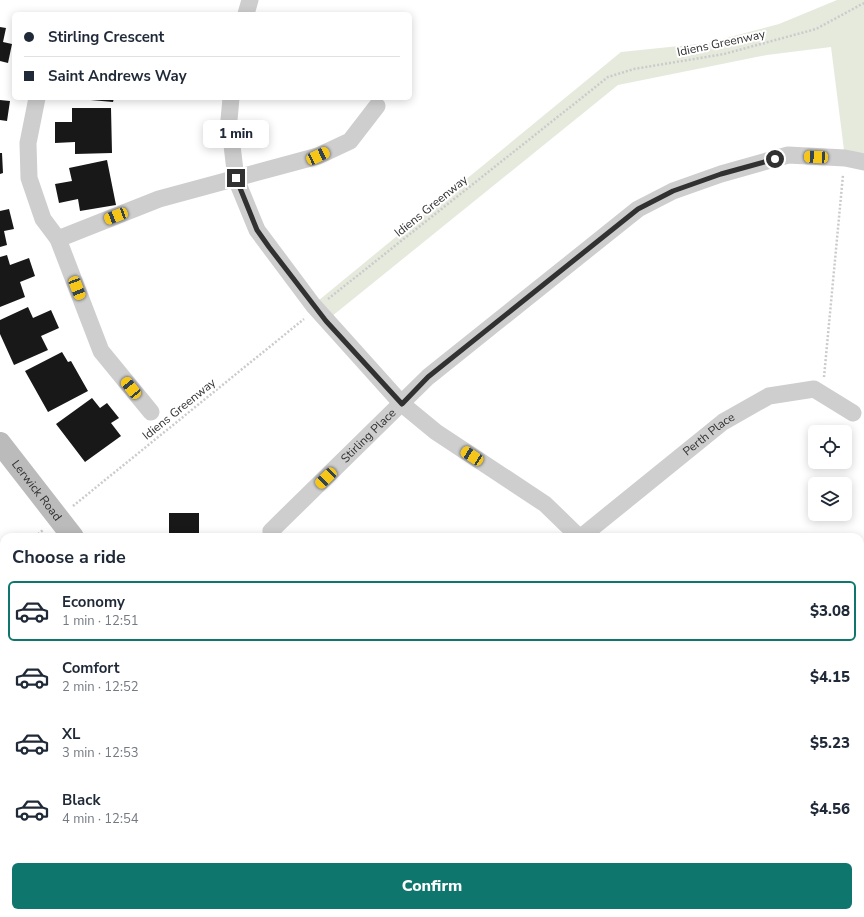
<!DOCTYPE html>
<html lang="en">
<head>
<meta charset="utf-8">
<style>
  :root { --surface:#fff; --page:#f6f6f7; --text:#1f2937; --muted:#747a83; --line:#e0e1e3; --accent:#0f766e }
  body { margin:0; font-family:"Nunito Sans",sans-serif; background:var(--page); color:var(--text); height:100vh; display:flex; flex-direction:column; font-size:15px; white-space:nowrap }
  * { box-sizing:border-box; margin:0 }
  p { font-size:13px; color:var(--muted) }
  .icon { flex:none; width:22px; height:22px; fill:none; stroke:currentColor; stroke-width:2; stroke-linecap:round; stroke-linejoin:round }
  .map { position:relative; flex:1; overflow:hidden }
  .drawer { position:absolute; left:0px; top:533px; width:864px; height:384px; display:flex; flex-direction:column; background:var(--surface); border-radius:12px 12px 0 0; box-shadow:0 2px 10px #0003 }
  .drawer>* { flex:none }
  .banner { position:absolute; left:12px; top:12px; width:400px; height:88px; border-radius:6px; box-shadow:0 2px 10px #0003; display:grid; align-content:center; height:88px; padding:0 12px; background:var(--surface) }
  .buttons { position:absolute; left:808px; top:425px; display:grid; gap:8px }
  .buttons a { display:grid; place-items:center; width:44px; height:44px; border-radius:6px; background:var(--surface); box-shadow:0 2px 10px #0003; font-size:20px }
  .end { position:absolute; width:18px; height:18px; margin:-9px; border:5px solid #313131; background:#fff; box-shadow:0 0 0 2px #fff }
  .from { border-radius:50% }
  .bubble { position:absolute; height:28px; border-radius:6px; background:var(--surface); box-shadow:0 2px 10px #0003; font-size:13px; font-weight:800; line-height:28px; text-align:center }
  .car { position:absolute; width:12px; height:24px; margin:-12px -6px; border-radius:5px; box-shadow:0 0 3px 1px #0007; background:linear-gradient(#f5c518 24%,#345 0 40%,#f5c518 0 76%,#345 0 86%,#f5c518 0) }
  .banner b { display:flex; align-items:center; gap:14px; height:38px; font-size:15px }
  .banner b+b { border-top:1px solid var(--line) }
  .banner i { width:10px; height:10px; background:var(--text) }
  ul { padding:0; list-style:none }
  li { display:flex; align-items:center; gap:12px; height:60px; margin:0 8px 6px; padding:0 4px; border:2px solid transparent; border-radius:6px }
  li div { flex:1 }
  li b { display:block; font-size:15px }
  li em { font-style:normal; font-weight:800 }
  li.active { border-color:var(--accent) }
  li>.icon { width:36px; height:36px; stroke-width:1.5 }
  h2 { padding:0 12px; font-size:18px; line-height:48px }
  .cta { display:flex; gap:8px; margin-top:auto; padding:8px 12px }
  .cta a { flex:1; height:46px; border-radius:6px; background:var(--accent); color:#fff; font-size:16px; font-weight:800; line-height:46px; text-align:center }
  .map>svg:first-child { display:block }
  .green { fill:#e5eadd }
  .building { fill:#181818 }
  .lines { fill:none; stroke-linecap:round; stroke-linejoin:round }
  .path { stroke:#cbcbcb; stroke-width:2.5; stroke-dasharray:2 2; stroke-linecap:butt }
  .street { stroke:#cecece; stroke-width:17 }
  .secondary { stroke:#bbb; stroke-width:22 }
  .route { stroke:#313131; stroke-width:5 }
  .labels { text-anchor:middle; stroke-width:4; stroke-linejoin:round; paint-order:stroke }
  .street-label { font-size:12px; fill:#313131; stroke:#fff }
</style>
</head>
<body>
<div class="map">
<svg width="864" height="917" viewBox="0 0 864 917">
  <rect width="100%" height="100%" fill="#fff"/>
  <!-- green -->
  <path class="green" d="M837 0H864V162L845 158 831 47 767 55 618 85 326 321 313 305 621 52 708 43 779 24Z"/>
  <!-- building -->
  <path class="building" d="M0 27 6 28 3 42 12 44 8 63 0 61Z
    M68 98H114L113 102Z
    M0 100 10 101 7 121 0 120Z
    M72 108H111L112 153 75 154V142L55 143V122H72Z
    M0 153H2L3 173 0 174Z
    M107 160 116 205 80 211 78 199 59 203 55 184 72 181 69 168Z
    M9 209 14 229 4 231 7 245 0 247V211Z
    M7 255 10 265 29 258 35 276 20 282 25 297 0 307V257Z
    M28 307 33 318 51 310 59 328 41 336 48 350 14 365 0 334V320Z
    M62 352 68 362 71 361 88 391 48 412 25 371Z
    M92 398 100 408 107 403 119 418 111 423 121 436 85 462 56 424Z
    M169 513H199V537H169Z
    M511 913H548L552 917H507Z"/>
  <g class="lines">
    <!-- path -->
    <path class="path" d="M328 299 608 77 634 69 724 54 816 29 864 3
      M824 377 843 175
      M73 506 304 319
      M35 537 43 530
      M0 567 4 563
      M575 913 577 917"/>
    <!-- street -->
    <g class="street">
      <path d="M246 14 250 0"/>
      <path d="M37 98 28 143 29 178 43 219 58 239 101 351 151 412"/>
      <path d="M231 98 229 120 236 179 257 230 313 305 402 404 436 432 545 504 579 537"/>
      <path d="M58 239 159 199 318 156 350 141 377 106"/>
      <path id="s1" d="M274 537 271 531 428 377 638 209 673 191 721 174 788 155 845 158 864 162"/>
      <path id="s2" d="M581 537 723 422 769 396 814 389 853 413"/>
      <path d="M0 667 4 672"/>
      <path d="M860 687 864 686"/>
      <path d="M860 911 864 913"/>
      <path d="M176 913 177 917"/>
      <path d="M645 917 652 913"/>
    </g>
    <!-- secondary -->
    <g class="secondary">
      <path id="s3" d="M0 443 73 537"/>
      <path d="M383 913 386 917"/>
    </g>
  </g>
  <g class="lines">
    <!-- route -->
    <path class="route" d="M236 178 257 230 269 247 326 321 402 404 428 377 638 209 673 191 721 174 775 159"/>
  </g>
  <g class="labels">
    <!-- street labels -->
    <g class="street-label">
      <text transform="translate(721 43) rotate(-12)" y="4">Idiens Greenway</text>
      <text transform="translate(431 206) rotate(-39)" y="4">Idiens Greenway</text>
      <text transform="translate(179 409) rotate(-39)" y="4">Idiens Greenway</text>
      <text dy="4" stroke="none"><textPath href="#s2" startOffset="164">Perth Place</textPath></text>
      <text dy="4" stroke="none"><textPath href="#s1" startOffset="143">Stirling Place</textPath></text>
      <text dy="4" stroke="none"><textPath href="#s3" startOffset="60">Lerwick Road</textPath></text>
    </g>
  </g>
</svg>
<div class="buttons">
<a><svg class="icon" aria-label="locate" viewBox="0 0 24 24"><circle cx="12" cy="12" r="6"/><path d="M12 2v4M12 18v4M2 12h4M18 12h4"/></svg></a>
<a><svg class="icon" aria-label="layers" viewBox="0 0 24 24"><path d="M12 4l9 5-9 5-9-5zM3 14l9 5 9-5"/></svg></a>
</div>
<i class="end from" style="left:775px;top:159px"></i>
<i class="end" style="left:236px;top:178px"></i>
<div class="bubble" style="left:203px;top:120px;width:66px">1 min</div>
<i class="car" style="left:318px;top:156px;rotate:65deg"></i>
<i class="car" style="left:816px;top:157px;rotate:273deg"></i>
<i class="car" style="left:116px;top:216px;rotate:249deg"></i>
<i class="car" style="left:77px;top:288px;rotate:159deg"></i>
<i class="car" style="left:131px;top:388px;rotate:321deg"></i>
<i class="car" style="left:472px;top:456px;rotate:303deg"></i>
<i class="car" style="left:326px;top:478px;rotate:226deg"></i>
<div class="banner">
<b><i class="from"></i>Stirling Crescent</b>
<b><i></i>Saint Andrews Way</b>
</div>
<section class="drawer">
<h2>Choose a ride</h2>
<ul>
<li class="active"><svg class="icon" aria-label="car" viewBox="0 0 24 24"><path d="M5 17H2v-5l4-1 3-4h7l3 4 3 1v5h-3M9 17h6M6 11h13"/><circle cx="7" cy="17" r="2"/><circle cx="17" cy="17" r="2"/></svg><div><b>Economy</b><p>1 min · 12:51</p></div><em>$3.08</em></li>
<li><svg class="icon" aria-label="car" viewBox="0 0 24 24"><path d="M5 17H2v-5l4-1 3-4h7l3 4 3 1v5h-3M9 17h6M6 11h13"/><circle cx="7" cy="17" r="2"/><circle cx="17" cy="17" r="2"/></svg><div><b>Comfort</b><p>2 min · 12:52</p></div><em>$4.15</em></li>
<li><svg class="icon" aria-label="car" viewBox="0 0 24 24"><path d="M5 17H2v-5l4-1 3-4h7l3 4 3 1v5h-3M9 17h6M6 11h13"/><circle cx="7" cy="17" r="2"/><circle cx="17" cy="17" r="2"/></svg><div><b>XL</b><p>3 min · 12:53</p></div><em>$5.23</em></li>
<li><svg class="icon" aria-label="car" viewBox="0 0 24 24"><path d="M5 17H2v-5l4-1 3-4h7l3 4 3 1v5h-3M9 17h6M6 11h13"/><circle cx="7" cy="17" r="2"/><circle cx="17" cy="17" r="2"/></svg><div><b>Black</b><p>4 min · 12:54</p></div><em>$4.56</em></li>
</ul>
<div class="cta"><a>Confirm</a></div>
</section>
</div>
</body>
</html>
